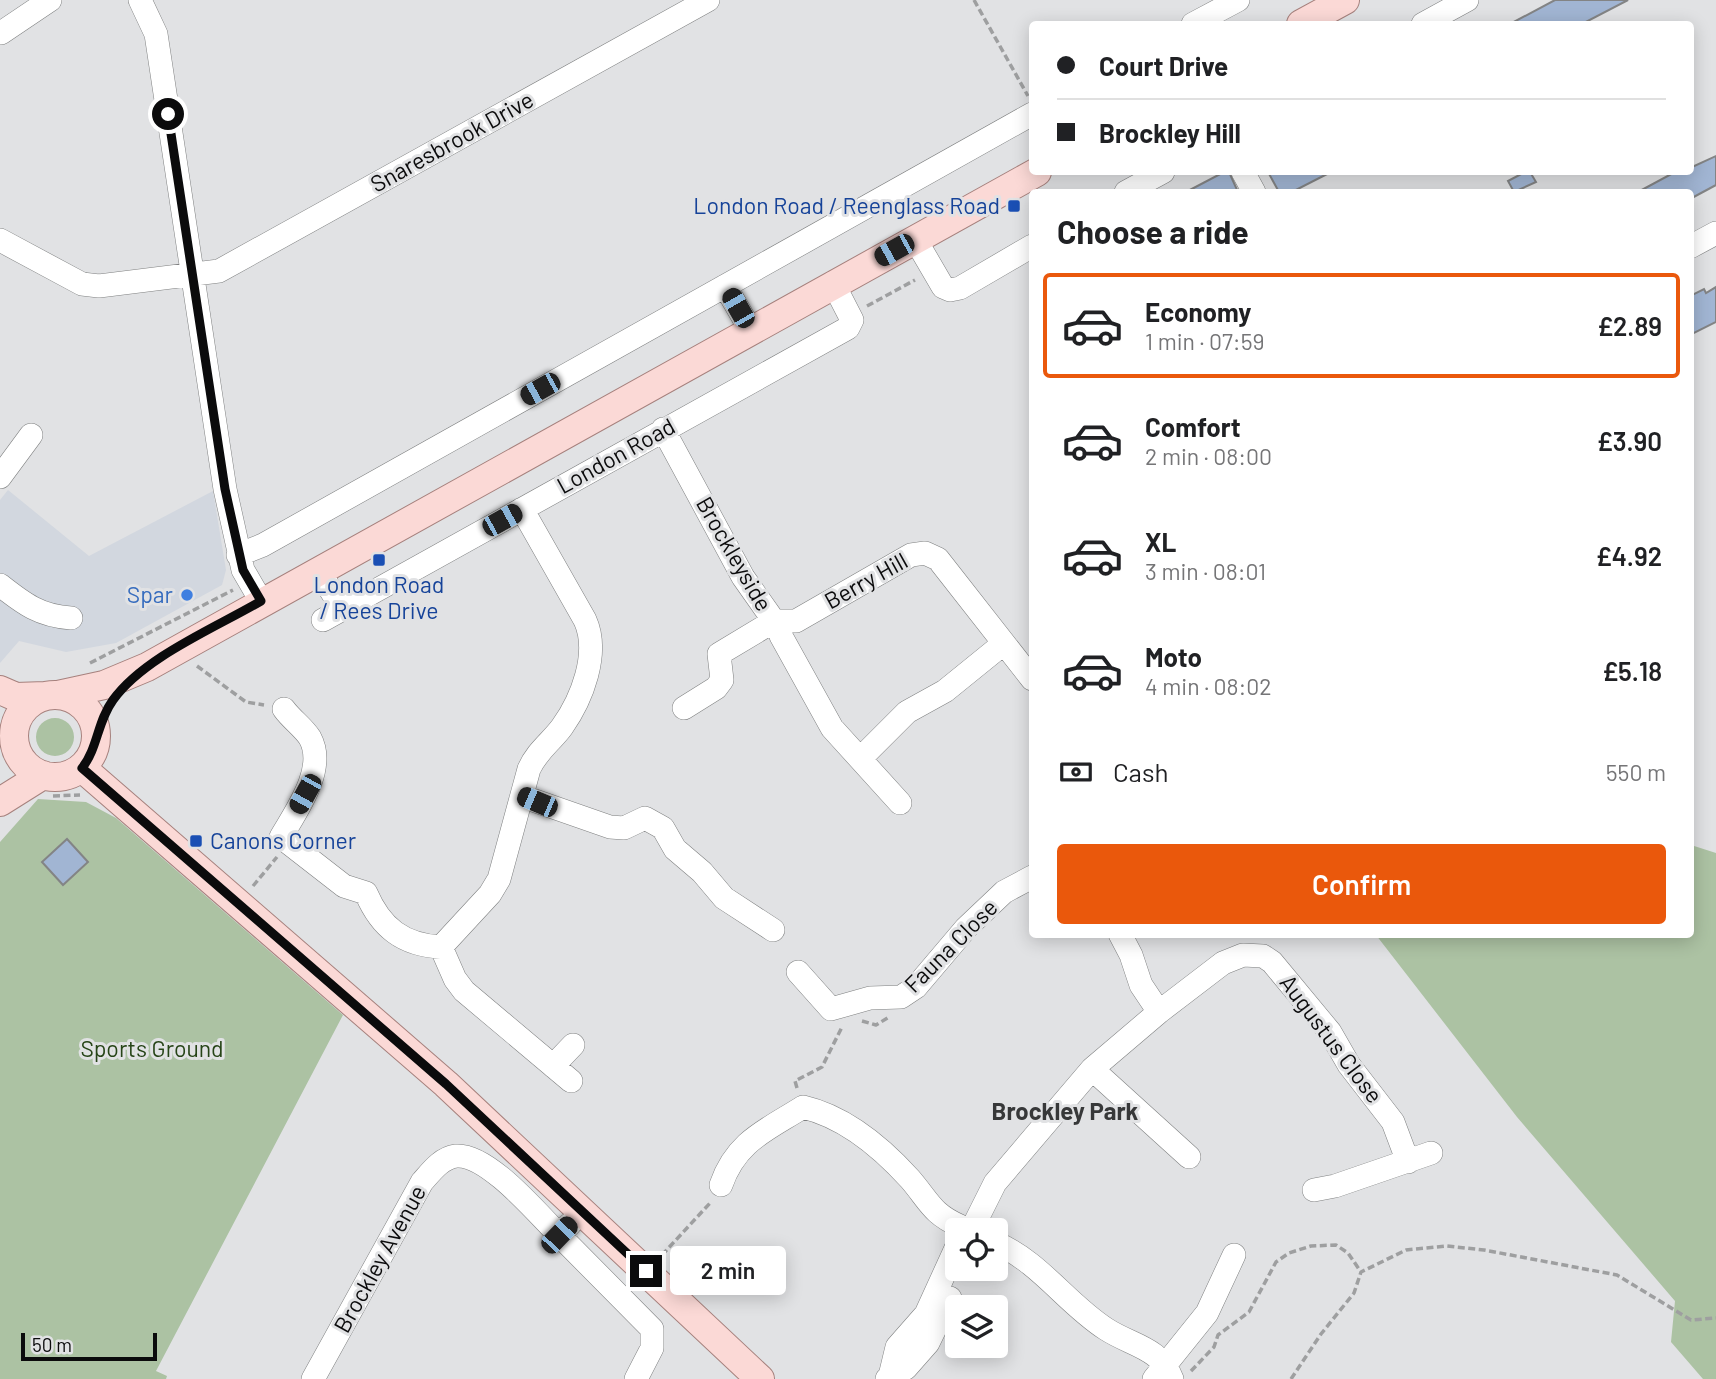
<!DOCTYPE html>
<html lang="en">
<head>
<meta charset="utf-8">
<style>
  :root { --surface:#fff; --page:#f2f2f2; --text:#202124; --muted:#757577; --line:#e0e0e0; --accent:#ea580c }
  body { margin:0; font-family:Barlow,sans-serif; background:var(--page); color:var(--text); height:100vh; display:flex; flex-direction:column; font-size:26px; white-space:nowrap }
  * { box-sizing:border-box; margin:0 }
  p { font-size:23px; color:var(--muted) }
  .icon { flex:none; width:38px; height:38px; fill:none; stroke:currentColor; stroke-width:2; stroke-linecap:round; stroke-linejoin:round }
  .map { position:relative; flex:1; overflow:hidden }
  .details { position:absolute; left:1029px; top:189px; width:665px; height:749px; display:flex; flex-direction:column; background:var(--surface); border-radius:7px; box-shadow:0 4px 18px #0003 }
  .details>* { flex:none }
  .banner { position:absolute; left:1029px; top:21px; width:665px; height:154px; border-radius:7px; box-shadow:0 4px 18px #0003; display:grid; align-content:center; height:154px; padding:0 28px; background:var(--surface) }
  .buttons { position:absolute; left:945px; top:1218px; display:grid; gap:14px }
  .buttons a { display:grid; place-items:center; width:63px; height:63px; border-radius:7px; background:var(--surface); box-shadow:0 4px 18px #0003; font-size:35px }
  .scale { position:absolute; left:21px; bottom:18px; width:136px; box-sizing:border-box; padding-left:7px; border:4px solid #0b0b0c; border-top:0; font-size:19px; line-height:24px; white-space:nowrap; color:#0b0b0c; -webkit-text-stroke:5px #e1e2e4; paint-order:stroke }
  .end { position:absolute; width:32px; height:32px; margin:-16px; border:9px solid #0b0b0c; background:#fff; box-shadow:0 0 0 4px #fff }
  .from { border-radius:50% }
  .bubble { position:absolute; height:49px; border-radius:7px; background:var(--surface); box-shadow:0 4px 18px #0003; font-size:23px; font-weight:600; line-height:49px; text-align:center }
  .car { position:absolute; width:21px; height:42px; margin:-21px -10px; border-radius:9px; box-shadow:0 0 5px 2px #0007; background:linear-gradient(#222 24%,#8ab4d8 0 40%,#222 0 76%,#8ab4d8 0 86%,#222 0) }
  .banner b { display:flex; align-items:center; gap:24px; height:66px; font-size:26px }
  .banner b+b { border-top:2px solid var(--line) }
  .banner i { width:18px; height:18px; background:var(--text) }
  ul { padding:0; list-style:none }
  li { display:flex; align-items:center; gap:21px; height:105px; margin:0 14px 10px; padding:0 14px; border:4px solid transparent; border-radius:7px }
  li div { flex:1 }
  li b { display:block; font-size:26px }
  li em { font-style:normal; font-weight:600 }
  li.current { border-color:var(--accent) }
  li>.icon { width:63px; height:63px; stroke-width:1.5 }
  h2 { padding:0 28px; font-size:32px; line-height:84px }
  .pay { display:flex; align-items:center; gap:18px; height:77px; padding:0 28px; font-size:26px }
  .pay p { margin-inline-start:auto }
  .action { display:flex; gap:14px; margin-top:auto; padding:14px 28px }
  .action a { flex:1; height:80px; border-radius:7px; background:var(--accent); color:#fff; font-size:28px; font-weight:600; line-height:80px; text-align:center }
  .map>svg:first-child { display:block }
  .built { fill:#d2d7df }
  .green { fill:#acc2a3 }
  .building { fill:#a1b5d3; stroke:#838485; stroke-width:2 }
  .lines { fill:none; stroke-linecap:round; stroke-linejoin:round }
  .minor-casing { stroke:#7f8081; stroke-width:24 }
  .major-casing { stroke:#a6817d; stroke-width:30 }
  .path { stroke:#9e9fa0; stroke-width:3.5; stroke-dasharray:7 3.5; stroke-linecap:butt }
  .minor { stroke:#fff; stroke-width:23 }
  .major { stroke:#fbd9d6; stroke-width:28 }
  .route { stroke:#0b0b0c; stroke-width:9 }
  .transit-dot { fill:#1a4fb4; stroke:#e1e2e4; stroke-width:2.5 }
  .shop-dot { fill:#3f7fe0; stroke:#e1e2e4; stroke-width:2.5 }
  .labels { text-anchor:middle; stroke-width:6; stroke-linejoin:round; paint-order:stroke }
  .street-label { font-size:23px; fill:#0b0b0c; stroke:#e1e2e4 }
  .transit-label { font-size:23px; fill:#164399; stroke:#e1e2e4; text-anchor:end }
  .shop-label { font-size:23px; fill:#366cbe; stroke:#e1e2e4; text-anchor:end }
  .park-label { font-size:23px; fill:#264417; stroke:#e1e2e4 }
  .neighbourhood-label { font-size:24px; font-weight:bold; fill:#373839; stroke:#e1e2e4 }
</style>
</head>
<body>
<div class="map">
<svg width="1716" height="1379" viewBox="0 0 1716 1379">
  <rect width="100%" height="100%" fill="#e1e2e4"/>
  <!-- built -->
  <path class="built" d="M8 490 89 556 213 491 226 570 222 585 116 643 66 652 19 641 0 663V500Z"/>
  <!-- green -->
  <path class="green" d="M36 737a19 19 0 1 1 38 0a19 19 0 1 1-38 0Z
    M38 799 86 802 116 818 343 1015 156 1371 167 1376 166 1379H0V842Z
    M1691 845 1716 853V1379H1703L1671 1342 1675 1301 1517 1117 1376 935 1690 934Z"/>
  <!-- building -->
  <path class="building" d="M1555 0H1628L1582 24H1510Z
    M1716 156V185L1690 199V192H1638L1675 172H1690V168Z
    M1224 172H1229L1238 192H1186Z
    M1268 172H1331L1292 192H1279Z
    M1525 172H1530L1536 182 1514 192 1508 181Z
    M1716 287V322L1690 335V296L1704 289 1706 293Z
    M67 839 88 862 63 885 42 862Z"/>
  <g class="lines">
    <defs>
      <path id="minor" d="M140 0 156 34 225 489 243 570 261 601
        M1193 24 1238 0
        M1423 24 1467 0
        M1 33 50 0
        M1243 172 1254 192
        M1126 192 1163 172
        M915 239 943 287 950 290 960 288 1032 246
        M0 240 82 284 99 286 219 271 708 0
        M1690 247 1716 233
        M725 286 750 329
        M663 429 743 577 774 621 719 654 722 680 716 688 684 708
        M0 477 31 435
        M522 509 585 620C600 653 582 699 562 727 551 742 537 751 529 769L499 879 490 894 441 947 455 979 464 991 571 1081
        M238 555 263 545 1032 114
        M318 570 342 608
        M0 585C24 604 40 616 71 618
        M323 620 848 328 852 320 833 283
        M774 621H796L911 555 925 553 938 559 1032 679
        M778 623 781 636 832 728 900 803
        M284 709C291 719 304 728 310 738 327 769 296 811 281 837L344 886 366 893C381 928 403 945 441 947
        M861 758 907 712 945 691 1003 644
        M524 797 610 827 624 828 645 818 663 828 675 849 702 872 724 898 773 930
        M1120 934 1131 955 1141 985 1159 1012
        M798 972 831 1009 870 998 901 997 916 987 966 928 1004 892 1032 877
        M553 1066 573 1045
        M1092 1069 1189 1157
        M721 1185C736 1141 767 1130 803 1107 846 1117 881 1147 910 1179 929 1201 932 1214 960 1226
        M1314 1190 1335 1186 1431 1153
        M976 1221 995 1183 1092 1069 1159 1012 1223 963 1243 955 1263 956 1272 962 1330 1032 1349 1065 1393 1122 1408 1162
        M570 1224 559 1235 652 1329V1348L636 1379
        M996 1243C1040 1262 1067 1304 1106 1329 1132 1346 1160 1347 1172 1379
        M890 1376 897 1347 926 1314 957 1246
        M313 1379 422 1182C431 1172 441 1158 456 1156 487 1153 537 1213 559 1235
        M887 1379 906 1368 928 1343 950 1298
        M1154 1379 1207 1313 1234 1255"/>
      <path id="major" d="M1301 24 1345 0
        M0 690 16 697 45 696
        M58 695 104 685 147 667 1037 172
        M14 736a41 41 0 1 1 82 0a41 41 0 1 1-82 0Z
        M82 768 446 1084 760 1379
        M0 802 43 775"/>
    </defs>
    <!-- minor casing -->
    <use href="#minor" class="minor-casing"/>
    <!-- major casing -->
    <use href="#major" class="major-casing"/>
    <!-- path -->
    <path class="path" d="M974 0 1028 96
      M867 306 915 280
      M90 663 233 590
      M197 666 246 702 264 705
      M53 796 80 795
      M253 886 277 857
      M862 1021 876 1025 889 1017
      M797 1088 795 1081 822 1067 842 1027
      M662 1255 711 1202
      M1191 1371 1214 1347 1218 1335 1249 1312 1276 1262 1289 1253 1311 1246 1336 1245 1348 1253 1361 1272
      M1291 1379 1321 1334 1354 1293 1361 1272 1406 1250 1447 1246 1484 1250 1617 1275 1691 1320 1716 1318"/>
    <!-- minor -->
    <use href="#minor" class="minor"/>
    <!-- major -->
    <use href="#major" class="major"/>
  </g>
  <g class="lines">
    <!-- route -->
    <path class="route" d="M168 114 225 489 243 570 261 601C215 628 144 657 113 700 97 722 98 748 82 768L446 1084 646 1271"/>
  </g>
  <!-- markers -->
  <g class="transit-dot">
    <rect x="1007" y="199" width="14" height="14" rx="3.5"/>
    <rect x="372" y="553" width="14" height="14" rx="3.5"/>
    <rect x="189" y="834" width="14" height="14" rx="3.5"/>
  </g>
  <circle class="shop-dot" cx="187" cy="595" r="7"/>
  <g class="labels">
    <!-- street labels -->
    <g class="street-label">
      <text transform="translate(452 142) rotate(-29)" y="8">Snaresbrook Drive</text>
      <text transform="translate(616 456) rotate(-29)" y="8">London Road</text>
      <text transform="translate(734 554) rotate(60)" y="8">Brockleyside</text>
      <text transform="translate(866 581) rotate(-29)" y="8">Berry Hill</text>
      <text transform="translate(951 946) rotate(-45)" y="8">Fauna Close</text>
      <text transform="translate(1331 1039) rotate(53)" y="8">Augustus Close</text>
      <text transform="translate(380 1259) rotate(-61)" y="8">Brockley Avenue</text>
    </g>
    <!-- transit labels -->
    <g class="transit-label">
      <text x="1000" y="214">London Road / Reenglass Road</text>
      <text x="379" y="593" text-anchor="middle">London Road<tspan x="379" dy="26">/ Rees Drive</tspan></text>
      <text x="210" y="849" text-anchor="start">Canons Corner</text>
    </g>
    <!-- shop labels -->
    <g class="shop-label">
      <text x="173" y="603">Spar</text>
    </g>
    <!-- park labels -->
    <g class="park-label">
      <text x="152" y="1057">Sports Ground</text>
    </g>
    <!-- neighbourhood labels -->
    <g class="neighbourhood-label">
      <text x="1065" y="1120">Brockley Park</text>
    </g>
  </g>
</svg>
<div class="buttons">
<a><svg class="icon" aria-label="locate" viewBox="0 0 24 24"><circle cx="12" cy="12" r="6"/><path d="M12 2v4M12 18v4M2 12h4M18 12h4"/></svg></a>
<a><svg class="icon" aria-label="layers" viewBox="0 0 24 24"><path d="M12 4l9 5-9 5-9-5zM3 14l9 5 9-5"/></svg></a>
</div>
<div class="scale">50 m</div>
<i class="end from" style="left:168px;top:114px"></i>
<i class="end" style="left:646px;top:1271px"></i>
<div class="bubble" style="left:670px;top:1246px;width:116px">2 min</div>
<i class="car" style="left:894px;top:250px;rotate:241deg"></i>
<i class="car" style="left:738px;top:308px;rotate:330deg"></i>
<i class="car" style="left:540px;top:389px;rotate:241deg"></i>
<i class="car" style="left:502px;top:520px;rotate:61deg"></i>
<i class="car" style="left:305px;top:794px;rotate:209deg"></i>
<i class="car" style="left:537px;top:802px;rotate:293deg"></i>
<i class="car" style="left:559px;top:1235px;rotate:44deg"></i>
<div class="banner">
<b><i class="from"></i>Court Drive</b>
<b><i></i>Brockley Hill</b>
</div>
<section class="details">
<h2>Choose a ride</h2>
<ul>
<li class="current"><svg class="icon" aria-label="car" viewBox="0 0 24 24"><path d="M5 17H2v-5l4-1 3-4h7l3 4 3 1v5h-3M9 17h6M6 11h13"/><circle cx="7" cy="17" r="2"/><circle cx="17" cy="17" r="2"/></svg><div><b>Economy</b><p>1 min · 07:59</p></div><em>£2.89</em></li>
<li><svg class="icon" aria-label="car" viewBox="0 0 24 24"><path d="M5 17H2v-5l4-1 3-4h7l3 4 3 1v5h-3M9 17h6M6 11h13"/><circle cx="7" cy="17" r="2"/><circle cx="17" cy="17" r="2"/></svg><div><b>Comfort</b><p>2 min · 08:00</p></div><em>£3.90</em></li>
<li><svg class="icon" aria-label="car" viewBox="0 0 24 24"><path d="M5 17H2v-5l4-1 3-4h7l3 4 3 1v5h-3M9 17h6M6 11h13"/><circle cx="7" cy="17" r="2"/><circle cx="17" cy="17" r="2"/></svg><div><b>XL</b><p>3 min · 08:01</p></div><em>£4.92</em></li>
<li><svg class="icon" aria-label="car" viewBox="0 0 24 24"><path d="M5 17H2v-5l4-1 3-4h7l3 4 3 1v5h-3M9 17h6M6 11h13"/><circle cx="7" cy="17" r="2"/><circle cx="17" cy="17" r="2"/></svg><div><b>Moto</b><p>4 min · 08:02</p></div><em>£5.18</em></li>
</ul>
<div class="pay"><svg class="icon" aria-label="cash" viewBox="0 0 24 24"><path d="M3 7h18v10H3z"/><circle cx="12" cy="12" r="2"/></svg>Cash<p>550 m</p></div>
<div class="action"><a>Confirm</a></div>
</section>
</div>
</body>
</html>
